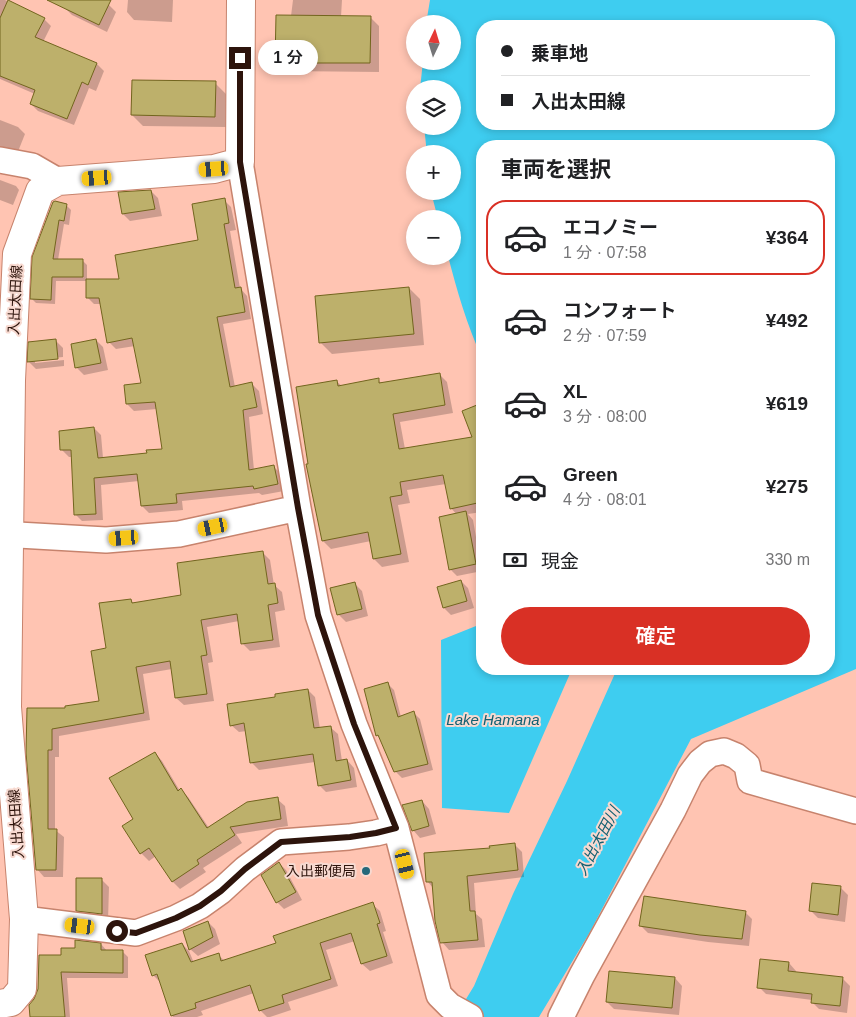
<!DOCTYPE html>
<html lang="ja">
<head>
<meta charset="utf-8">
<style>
  :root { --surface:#fff; --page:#f6f6f6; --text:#202124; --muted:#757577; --line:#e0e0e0; --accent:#d93025 }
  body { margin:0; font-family:Helvetica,"Noto Sans JP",sans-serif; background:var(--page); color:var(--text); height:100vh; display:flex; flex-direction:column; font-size:19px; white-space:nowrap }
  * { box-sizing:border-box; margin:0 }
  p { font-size:16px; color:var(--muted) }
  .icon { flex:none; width:28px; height:28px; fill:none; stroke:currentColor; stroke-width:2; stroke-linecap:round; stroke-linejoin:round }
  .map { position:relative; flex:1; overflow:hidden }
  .sheet { position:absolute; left:476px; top:140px; width:359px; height:535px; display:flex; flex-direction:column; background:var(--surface); border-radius:20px; box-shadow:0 2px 8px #0003 }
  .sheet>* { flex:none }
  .hud { position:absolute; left:476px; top:20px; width:359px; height:110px; border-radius:20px; box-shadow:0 2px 8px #0003; display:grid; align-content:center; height:110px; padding:0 25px; background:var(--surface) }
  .needle { width:32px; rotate:4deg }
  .controls { position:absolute; left:406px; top:15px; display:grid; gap:10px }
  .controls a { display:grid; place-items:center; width:55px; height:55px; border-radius:50%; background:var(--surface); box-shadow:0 2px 8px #0003; font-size:25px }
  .end { position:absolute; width:22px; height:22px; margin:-11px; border:6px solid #2d140c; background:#fff; box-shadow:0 0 0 2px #fff }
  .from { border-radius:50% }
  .bubble { position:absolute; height:35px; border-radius:18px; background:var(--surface); box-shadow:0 2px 8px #0003; font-size:16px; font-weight:600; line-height:35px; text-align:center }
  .car { position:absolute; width:15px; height:30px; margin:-15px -8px; border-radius:6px; box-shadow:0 0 4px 1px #0007; background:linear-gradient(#f5c518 24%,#345 0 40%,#f5c518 0 76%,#345 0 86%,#f5c518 0) }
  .hud b { display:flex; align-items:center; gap:18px; height:48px; font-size:19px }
  .hud b+b { border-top:1px solid var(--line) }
  .hud i { width:12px; height:12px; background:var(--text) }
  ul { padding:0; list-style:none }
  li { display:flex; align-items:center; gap:15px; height:75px; margin:0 10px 8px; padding:0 15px; border:2px solid transparent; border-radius:20px }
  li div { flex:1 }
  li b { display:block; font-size:19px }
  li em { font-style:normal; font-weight:600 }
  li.current { border-color:var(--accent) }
  li>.icon { width:45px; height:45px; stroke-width:1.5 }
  h2 { padding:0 25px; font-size:22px; line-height:60px }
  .pay { display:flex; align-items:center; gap:12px; height:55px; padding:0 25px; font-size:19px }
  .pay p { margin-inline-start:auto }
  .action { display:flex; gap:10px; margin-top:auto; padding:10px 25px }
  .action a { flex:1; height:58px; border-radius:30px; background:var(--accent); color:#fff; font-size:20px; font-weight:600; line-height:58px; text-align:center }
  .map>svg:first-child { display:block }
  .water { fill:#3ecdf0; fill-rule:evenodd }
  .shadow { fill:#0003 }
  .building { fill:#bdb06b; stroke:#72651e }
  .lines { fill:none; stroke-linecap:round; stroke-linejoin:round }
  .minor-casing { stroke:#c7836d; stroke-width:28 }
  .major-casing { stroke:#c7836d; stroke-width:30 }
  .minor { stroke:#fff; stroke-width:25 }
  .major { stroke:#fff; stroke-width:28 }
  .route { stroke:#2d140c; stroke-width:6 }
  .poi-dot { fill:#25687a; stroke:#f7d9d0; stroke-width:2 }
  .labels { text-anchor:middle; stroke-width:4; stroke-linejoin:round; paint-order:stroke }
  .street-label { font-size:14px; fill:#2d140c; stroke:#f7d9d0 }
  .poi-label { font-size:14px; fill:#2d140c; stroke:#f7d9d0; text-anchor:end }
  .water-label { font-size:15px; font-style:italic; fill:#136072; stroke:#f7d9d0 }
</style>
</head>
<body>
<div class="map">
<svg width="856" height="1017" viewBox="0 0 856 1017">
  <rect width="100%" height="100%" fill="#ffc4b2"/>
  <!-- water -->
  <path class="water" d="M430 0H856V669L691 739 590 932 539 1017H455L474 986 513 894 567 781 617 669H829V146H482V358C467 325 457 291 448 256H452V219H438L431 192 452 191V154H427L424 126H452V89H420L423 61H452V24H426ZM482 26H829V124H482Z
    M481 526H482V669H572L509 813 442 808 441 640 476 626Z"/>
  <!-- shadow -->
  <path class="shadow" d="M0 0H5L44 19 51 26 43 42 97 64 104 71 96 91 89 88 74 125 38 111 31 104 35 94 0 79V21L1 18 0 17Z
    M69 0H99L109 5 116 12 107 32 72 15 65 8Z
    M128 0H173L172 22 134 20 127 12Z
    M293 0H342L341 17H370L379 26V72L286 71 276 62 291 16Z
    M215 83 226 94V127L143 126 132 115Z
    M0 120 18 127 25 134 17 154 0 147Z
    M0 180 16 186 19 190 13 205 0 200Z
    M151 191 158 198 162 216 130 221 123 214Z
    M224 200 231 207 236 230 230 231 240 288 247 296 251 319 223 324 235 387 252 384 259 391 263 414 249 417 254 470 274 467 281 474 284 491 262 495 259 493 182 501 183 510 149 513 142 506 139 481 101 485 103 520 82 521 75 514 72 457H69L62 450 94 428 101 435 103 458 148 454 164 450 157 409 134 411 127 404 143 384 135 346 116 349 109 342 101 304H94L87 297V281H56L55 304 36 303 32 299 34 257 67 206 71 210 69 225 64 224 58 260H82L87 265V281H121L200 241Z
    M409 288 420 299 424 345 332 354 321 343 316 297Z
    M55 340 63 348V357L35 360V363L64 360V366L36 369 29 362Z
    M96 340 103 347 108 370 84 375 77 368 72 345Z
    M439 374 447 382 453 413 400 422 405 449 473 438 463 412 482 405V512L468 514 473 520 482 571 457 576 450 569 457 515 451 508 446 484 407 490 410 503 398 505 409 562 382 567 374 559 371 541 331 549 323 541 336 381 342 386 378 380 382 384Z
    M262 552 270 560 274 585 282 592 285 610 275 612 280 647 250 651 243 644 239 621 207 627 213 662 208 663 214 701 184 705 176 698 172 669 143 674 150 720 59 736V757H55V830L64 837 63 877H44L37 869 28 753 67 710 100 702 107 649 130 600 134 604 183 597Z
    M461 581 468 588 474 608 451 615 444 608 438 588Z
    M355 584 362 591 368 616 346 622 338 614Z
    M388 684 394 690 401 717 414 713 420 719 433 770 402 778 395 771 381 739 377 735Z
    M308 690 315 697 320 729 330 727 338 734 342 761 347 760 354 768 357 787 326 792 319 785 315 762 259 770 252 763 247 731 239 732 231 725 277 698Z
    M155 753 162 761 180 791 181 790 188 797 209 828 277 799 285 806 288 826 236 834 242 843 203 868 206 872 180 889 172 881 156 856 149 861 141 853 124 826 134 820Z
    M422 801 429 809 436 834 420 838 413 830Z
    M514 844 522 852 524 877 474 883 476 914 482 919 485 947 449 950 442 942 433 888 428 882 491 849Z
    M279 863 286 870 302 900 284 909 277 902Z
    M102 880 109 887 108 921 84 918 77 910Z
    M841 888 848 895 845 922 818 918 811 911Z
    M372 904 380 911 386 931 383 932 393 963 370 971 362 964 355 941 326 950 338 986 288 1002 291 1010 270 1017H267L260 1010 254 993 201 1011 203 1015 197 1017H173L161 983 153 975 182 944 189 951 194 963 218 955 225 961 277 944Z
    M745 912 752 919 749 946 708 942 648 933 641 926Z
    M208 922 215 929 220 944 198 956 190 949Z
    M101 944 107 951H122L128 957V978H67L70 1017H31L63 956 76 949Z
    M789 963 796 971V973L842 978 850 986 847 1013 819 1009 812 1002V1000L766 994 759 987Z
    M675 978 682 986 679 1015 614 1009 607 1002Z"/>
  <!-- building -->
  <path class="building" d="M8 0 45 18 35 37 97 63 88 85 82 82 67 119 30 104 35 90 0 76V18Z
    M47 0H111L99 25Z
    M276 15 371 16 370 63H275Z
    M132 80 216 81 215 117 131 115Z
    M151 190 155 209 122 214 118 192Z
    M225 198 229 223 224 224 235 288 241 287 245 312 217 317 230 387 252 382 257 407 243 410 249 470 274 465 278 484 254 489 253 486 176 494 177 503 141 506 137 474 94 478 96 514 74 515 71 450H60L59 431 94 427 98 458 147 453 146 450 162 449 155 402 126 404 124 385 141 383 132 338 107 343 99 298H86V279H119L115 255 198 240 192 204Z
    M55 201 67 204 64 221 59 220 53 259H83V277H52L51 300 30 299 32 257 53 202Z
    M409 287 414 334 319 343 315 296Z
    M56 339 58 359 27 362 28 342Z
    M96 339 101 363 75 368 71 344Z
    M440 373 445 405 393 414 399 449 472 437 462 411 482 403V502L450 509 443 475 400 482 402 495 390 497 401 554 373 559 368 532 322 541 306 464H308L296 387 337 380 338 386 379 378V383Z
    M466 511 476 564 449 570 439 517Z
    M263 551 268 584 275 583 278 603 268 605 273 640 241 644 237 614 201 620 207 655 201 656 207 694 175 698 170 661 136 667 144 713 52 729V750H48V829H57L56 870H36L26 753 27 708H65V706L99 701 91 651 106 648 99 603 131 599 132 603 181 595 177 563Z
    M461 580 467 601 443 608 437 587Z
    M355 582 362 609 337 615 330 588Z
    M388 682 398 717 414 711 428 764 394 772 378 735 376 736 364 689Z
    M308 689 314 728 331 726 336 761 347 759 351 780 318 786 313 754 250 763 244 723 230 726 227 704 275 697V694Z
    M155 752 178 791 181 788 207 828 247 802 278 797 281 819 230 827 235 835 197 860 199 864 172 882 149 848 140 854 122 826 133 819 109 778Z
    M422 800 429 826 412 831 402 805Z
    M515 843 518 870 467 876 470 911H475L478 940 440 943 435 921 432 882H426L424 853 490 848 489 846Z
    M279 862 296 892 276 903 261 875Z
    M76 878H102V914L76 911Z
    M812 883 841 886 838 915 809 911Z
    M644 896 746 911 742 939 700 935 639 926Z
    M373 902 380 923 377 924 387 956 361 964 351 933 320 943 331 979 282 995 284 1003 259 1011 250 985 195 1003 196 1008 171 1016 157 974 152 976 145 955 182 943 191 962 219 953 221 961 276 943 273 936Z
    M208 921 213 937 189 950 183 931Z
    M75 940 101 943V950H123V973L61 972 65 1017H30L29 1005 34 999 38 989 39 955H61V948H75Z
    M760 959 789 962 788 971 843 977 840 1006 811 1003 812 994 757 988Z
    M609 971 675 977 672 1008 606 1002Z"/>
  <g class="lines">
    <defs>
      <path id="minor" d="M0 160 32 166 58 181
        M240 162 298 508 318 615 354 724 396 828 439 995 450 1006 470 1017
        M0 534 106 540 179 534 298 508
        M24 919 136 933 176 918 200 906 221 891 245 869 281 842 349 837 376 833 396 828
        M561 1017 582 975 673 810 690 775 700 762 710 754 724 751 736 756 747 765 750 781 856 811"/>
      <path id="major" d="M0 1004 11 1002 22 989 24 919 7 707 11 380 17 254 40 191 58 181 214 169 240 162 241 0"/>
    </defs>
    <!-- minor casing -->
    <use href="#minor" class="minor-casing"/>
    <!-- major casing -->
    <use href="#major" class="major-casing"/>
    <!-- minor -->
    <use href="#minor" class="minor"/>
    <!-- major -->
    <use href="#major" class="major"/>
  </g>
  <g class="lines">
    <!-- route -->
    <path class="route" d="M117 931 136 933 176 918 200 906 221 891 245 869 281 842 350 837 376 833 396 828 354 724 318 615 298 508 240 162V58"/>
  </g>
  <!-- markers -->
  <circle class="poi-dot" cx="366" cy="871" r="5"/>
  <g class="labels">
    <!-- street labels -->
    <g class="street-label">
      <text transform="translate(15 300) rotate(-87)" y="5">入出太田線</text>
      <text transform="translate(16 824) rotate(-94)" y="5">入出太田線</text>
    </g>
    <!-- poi labels -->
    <g class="poi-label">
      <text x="356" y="876">入出郵便局</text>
    </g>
    <!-- water labels -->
    <g class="water-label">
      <text x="493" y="725">Lake Hamana</text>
      <text transform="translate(598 841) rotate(-62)" y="5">入出太田川</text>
    </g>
  </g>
</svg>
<div class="controls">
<a><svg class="needle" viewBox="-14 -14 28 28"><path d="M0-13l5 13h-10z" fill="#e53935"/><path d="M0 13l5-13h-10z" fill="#757577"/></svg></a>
<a><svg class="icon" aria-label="layers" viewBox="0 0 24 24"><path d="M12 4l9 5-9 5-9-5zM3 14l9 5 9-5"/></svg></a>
<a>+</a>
<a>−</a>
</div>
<i class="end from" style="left:117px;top:931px"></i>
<i class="end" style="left:240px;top:58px"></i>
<div class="bubble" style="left:258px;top:40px;width:60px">1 分</div>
<i class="car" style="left:214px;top:169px;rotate:266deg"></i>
<i class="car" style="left:97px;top:178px;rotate:266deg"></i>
<i class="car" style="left:213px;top:527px;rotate:258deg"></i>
<i class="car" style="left:124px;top:538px;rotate:266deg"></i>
<i class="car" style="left:405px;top:864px;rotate:166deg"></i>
<i class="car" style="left:80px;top:926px;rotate:277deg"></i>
<div class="hud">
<b><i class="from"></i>乗車地</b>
<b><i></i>入出太田線</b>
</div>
<section class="sheet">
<h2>車両を選択</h2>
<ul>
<li class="current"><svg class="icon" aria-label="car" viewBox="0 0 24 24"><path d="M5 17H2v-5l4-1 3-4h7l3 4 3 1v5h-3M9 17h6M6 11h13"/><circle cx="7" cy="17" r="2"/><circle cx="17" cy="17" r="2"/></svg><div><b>エコノミー</b><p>1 分 · 07:58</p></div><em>¥364</em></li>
<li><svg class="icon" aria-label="car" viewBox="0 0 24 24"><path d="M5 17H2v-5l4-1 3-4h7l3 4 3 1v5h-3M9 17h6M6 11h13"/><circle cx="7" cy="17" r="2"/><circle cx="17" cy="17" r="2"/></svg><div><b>コンフォート</b><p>2 分 · 07:59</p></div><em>¥492</em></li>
<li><svg class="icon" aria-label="car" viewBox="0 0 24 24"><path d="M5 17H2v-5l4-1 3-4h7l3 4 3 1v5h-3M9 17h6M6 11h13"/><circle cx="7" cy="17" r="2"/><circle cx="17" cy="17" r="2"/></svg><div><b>XL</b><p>3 分 · 08:00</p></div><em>¥619</em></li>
<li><svg class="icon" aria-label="car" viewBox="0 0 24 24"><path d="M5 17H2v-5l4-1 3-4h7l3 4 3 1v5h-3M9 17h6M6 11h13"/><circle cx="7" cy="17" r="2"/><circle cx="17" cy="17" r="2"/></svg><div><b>Green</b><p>4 分 · 08:01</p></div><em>¥275</em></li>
</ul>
<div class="pay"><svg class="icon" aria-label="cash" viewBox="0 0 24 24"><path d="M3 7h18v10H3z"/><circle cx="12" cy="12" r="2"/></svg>現金<p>330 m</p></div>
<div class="action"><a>確定</a></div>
</section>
</div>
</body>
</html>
